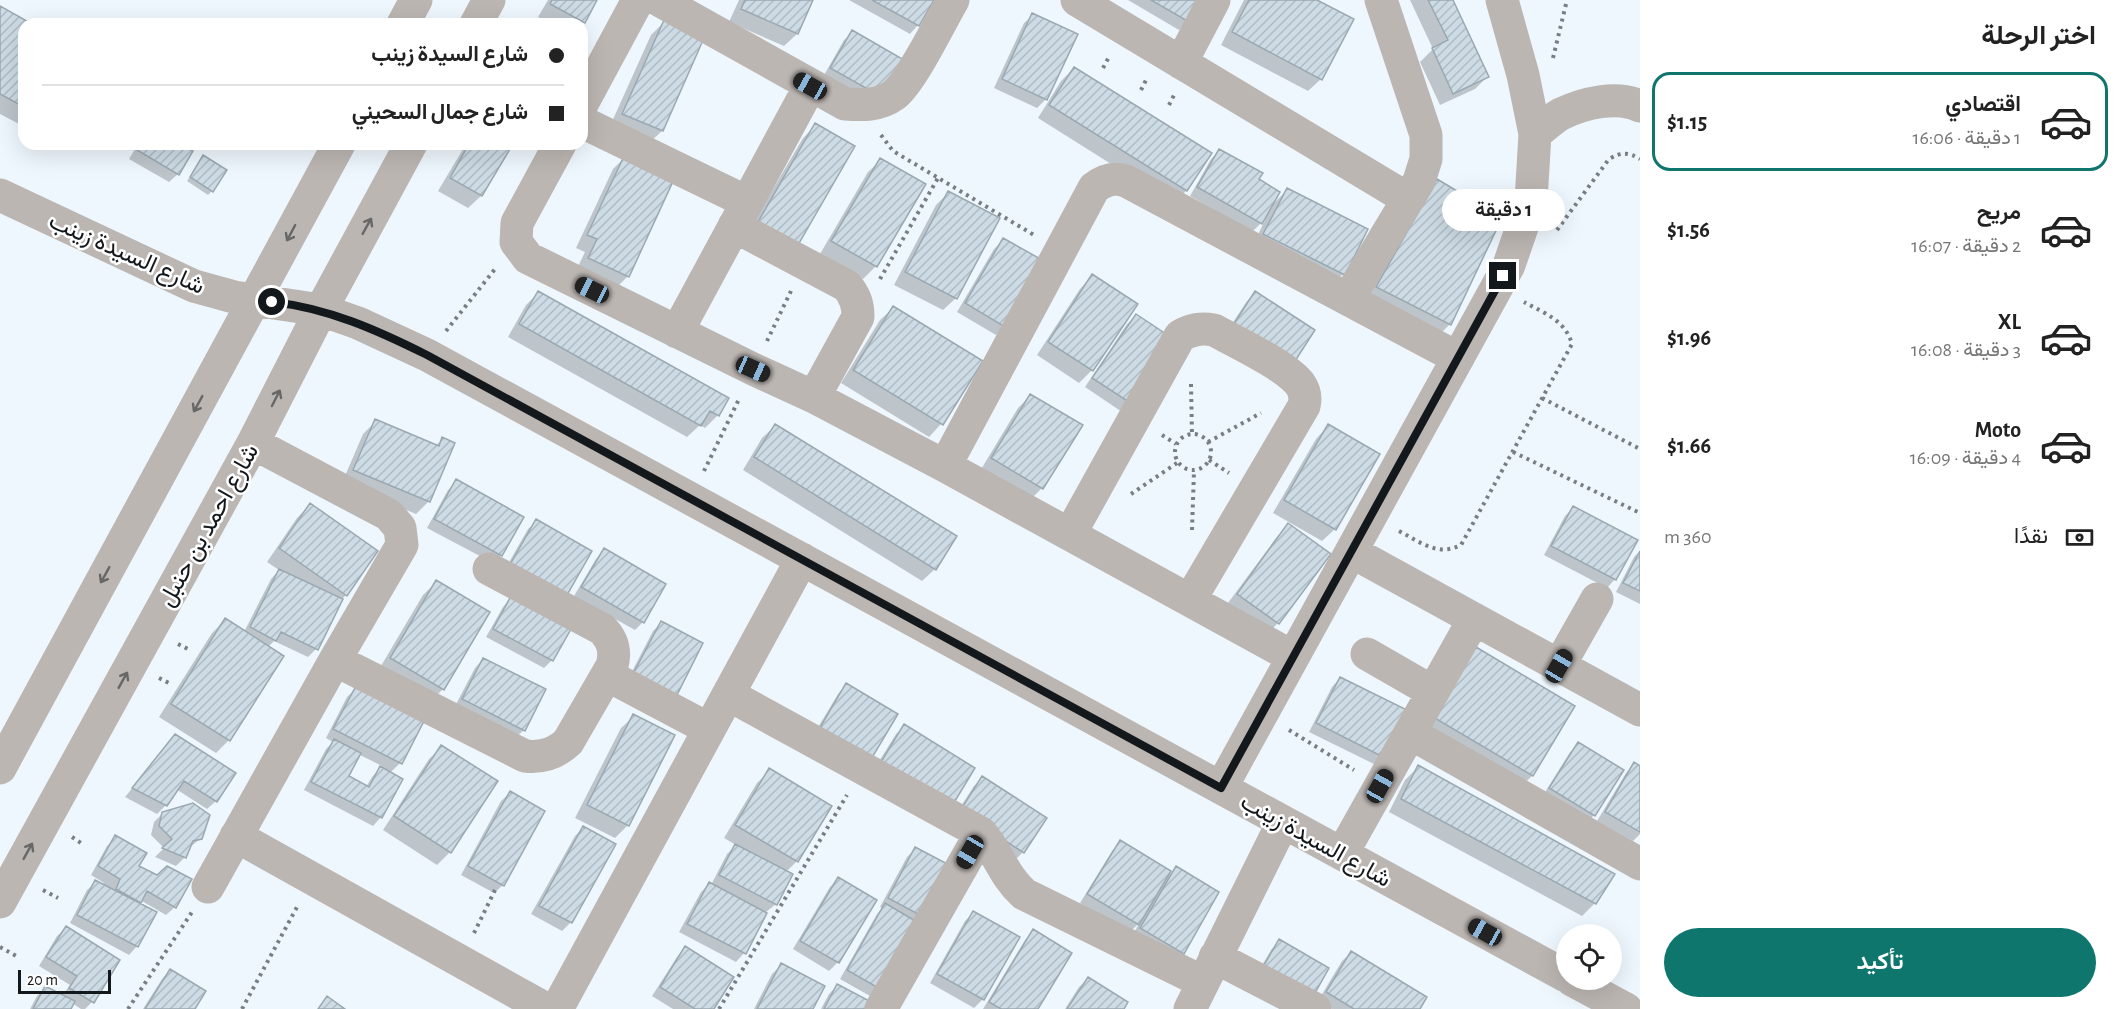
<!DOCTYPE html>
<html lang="ar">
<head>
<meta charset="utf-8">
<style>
  :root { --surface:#fff; --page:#f6f6f6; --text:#222; --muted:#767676; --line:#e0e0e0; --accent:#0f766e }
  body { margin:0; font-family:"Alegreya Sans",Vazirmatn,sans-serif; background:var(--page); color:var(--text); direction:rtl; height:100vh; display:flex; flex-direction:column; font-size:22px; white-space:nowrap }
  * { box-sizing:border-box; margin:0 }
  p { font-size:20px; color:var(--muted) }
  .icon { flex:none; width:33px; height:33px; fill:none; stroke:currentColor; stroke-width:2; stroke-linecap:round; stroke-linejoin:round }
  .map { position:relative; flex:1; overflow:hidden; direction:ltr }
  .panel { display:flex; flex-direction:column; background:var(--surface); width:480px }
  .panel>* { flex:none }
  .banner { position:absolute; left:18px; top:18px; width:570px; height:132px; border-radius:18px; box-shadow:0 6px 24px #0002; direction:rtl; display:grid; align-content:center; height:132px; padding:0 24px; background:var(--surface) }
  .tools { position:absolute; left:1556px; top:924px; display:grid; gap:12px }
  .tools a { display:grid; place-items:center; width:66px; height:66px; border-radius:50%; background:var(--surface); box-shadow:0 6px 24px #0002; font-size:30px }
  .scale { position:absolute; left:18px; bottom:15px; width:93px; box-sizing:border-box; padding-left:6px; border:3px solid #13181c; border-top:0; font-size:16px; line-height:21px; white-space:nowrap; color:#13181c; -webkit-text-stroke:4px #fff; paint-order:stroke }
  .end { position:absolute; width:27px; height:27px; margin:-14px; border:8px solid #13181c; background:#fff; box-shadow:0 0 0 3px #fff }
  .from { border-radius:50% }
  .bubble { position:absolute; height:42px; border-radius:21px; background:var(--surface); box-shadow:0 6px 24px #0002; font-size:20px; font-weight:600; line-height:42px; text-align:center; direction:rtl }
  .car { position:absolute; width:18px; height:36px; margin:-18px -9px; border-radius:8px; box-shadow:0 0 4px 2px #0007; background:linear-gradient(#222 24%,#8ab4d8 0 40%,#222 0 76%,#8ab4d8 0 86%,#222 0) }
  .banner b { display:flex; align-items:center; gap:21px; height:57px; font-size:22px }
  .banner b+b { border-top:2px solid var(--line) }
  .banner i { width:15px; height:15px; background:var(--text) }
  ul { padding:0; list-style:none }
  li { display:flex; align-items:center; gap:18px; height:99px; margin:0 12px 9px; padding:0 12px; border:3px solid transparent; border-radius:18px }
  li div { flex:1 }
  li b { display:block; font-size:22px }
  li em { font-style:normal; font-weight:600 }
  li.current { border-color:var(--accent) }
  li>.icon { width:54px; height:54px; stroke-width:1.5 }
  h2 { padding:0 24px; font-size:27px; line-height:72px }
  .pay { display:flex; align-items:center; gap:15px; height:66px; padding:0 24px; font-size:22px }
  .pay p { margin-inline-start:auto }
  .button { display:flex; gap:12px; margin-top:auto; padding:12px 24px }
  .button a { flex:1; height:69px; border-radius:36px; background:var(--accent); color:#fff; font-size:24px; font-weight:600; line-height:69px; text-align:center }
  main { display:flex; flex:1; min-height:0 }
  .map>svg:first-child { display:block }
  .shadow { fill:#0003; fill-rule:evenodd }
  .building { fill:url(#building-hatch); stroke:#9aa8b1; stroke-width:1.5 }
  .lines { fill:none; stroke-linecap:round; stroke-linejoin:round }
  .path { stroke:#787f84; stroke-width:4; stroke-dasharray:3 4.5; stroke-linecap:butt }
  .minor { stroke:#bcb6b2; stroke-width:33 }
  .oneway { stroke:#686767 }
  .route { stroke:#13181c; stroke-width:8 }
  .labels { text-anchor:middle; stroke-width:5; stroke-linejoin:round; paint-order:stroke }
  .street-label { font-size:24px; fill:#13181c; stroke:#fff }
</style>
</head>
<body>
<main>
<section class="panel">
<h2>اختر الرحلة</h2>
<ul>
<li class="current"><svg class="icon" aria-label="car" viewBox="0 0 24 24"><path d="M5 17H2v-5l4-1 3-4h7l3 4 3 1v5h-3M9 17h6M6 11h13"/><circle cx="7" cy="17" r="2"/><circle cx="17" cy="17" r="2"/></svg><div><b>اقتصادي</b><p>1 دقيقة · 16:06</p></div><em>$1.15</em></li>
<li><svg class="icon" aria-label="car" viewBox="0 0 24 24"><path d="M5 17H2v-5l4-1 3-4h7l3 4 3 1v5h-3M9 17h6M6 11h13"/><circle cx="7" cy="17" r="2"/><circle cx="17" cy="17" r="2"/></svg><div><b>مريح</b><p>2 دقيقة · 16:07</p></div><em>$1.56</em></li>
<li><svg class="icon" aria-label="car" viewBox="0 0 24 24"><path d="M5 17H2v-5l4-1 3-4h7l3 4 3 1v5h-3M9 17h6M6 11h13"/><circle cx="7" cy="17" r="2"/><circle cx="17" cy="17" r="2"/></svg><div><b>XL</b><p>3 دقيقة · 16:08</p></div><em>$1.96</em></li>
<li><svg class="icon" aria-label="car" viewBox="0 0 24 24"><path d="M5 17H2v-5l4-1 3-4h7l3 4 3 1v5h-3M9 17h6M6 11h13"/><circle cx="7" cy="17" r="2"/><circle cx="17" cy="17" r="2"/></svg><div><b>Moto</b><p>4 دقيقة · 16:09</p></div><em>$1.66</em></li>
</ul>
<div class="pay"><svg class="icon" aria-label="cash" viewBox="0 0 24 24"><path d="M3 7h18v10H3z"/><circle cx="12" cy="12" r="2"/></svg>نقدًا<p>360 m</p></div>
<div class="button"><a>تأكيد</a></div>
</section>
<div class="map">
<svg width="1640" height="1009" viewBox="0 0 1640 1009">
  <defs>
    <pattern id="building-hatch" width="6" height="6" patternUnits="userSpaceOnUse" patternTransform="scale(1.5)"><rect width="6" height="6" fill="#cddbe5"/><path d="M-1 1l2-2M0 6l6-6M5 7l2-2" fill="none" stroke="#afbbc4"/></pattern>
  </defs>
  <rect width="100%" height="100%" fill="#eef7fd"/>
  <!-- shadow -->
  <path class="shadow" d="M548 0H596L581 24H552L538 17Z
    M739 0H812L797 34 784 46 729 22Z
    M849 0H932L918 25 910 34Z
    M1128 0H1200L1188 21 1179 30Z
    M1244 0H1314L1321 79 1308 91 1221 45Z
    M1410 0H1451L1488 76 1475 89 1440 105 1420 62 1433 49Z
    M0 8 29 24H24V119L19 124 0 114Z
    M1033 15 1046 99 1037 108 994 88 1024 23Z
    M664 22 702 39 662 131 649 143 610 126 651 35Z
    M853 32 873 105 823 77 844 40Z
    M1074 68 1209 153 1186 191 1173 203 1038 118 1061 81Z
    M816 125 853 146 746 235 803 138Z
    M104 144H116L111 149Z
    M138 144H177L178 174 169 182 129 159Z
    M466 144H511L481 196 468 208 438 191Z
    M1220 150 1257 180 1273 204 1287 190 1343 274 1331 287 1252 247 1266 218 1252 232 1190 196 1211 159Z
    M626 156 628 276 615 289 576 271 585 252 576 248 613 169Z
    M203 157 212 191 208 195 187 181Z
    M881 160 876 266 863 279 820 254 868 172Z
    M948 193 956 298 943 310 894 285 936 205Z
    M1424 194 1450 324 1437 337 1365 300Z
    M1003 240 1004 326 996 335 957 312 994 249Z
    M1092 276V370L1079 383 1037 355 1080 289Z
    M539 292 718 415 705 428 700 425 687 437 508 337 526 305Z
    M1255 293 1313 330 1220 342 1247 301Z
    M893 308 941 424 929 437 841 383 880 320Z
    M1136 316 1125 414 1085 387 1127 324Z
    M1030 396 1081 426 1042 488 1029 501 980 471 1018 408Z
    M376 421 435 446 443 439 429 501 416 514 342 483 363 434Z
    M775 426 935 569 922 581 743 470 762 438Z
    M1328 426 1335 529 1322 541 1273 513 1316 439Z
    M456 481 501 555 493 563 427 528 448 490Z
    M310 505 346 595 340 601 316 649 308 657 274 641 268 647 229 740 216 753 159 717 212 633 225 620 244 632 271 579 279 570 267 562 297 518Z
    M1573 508 1615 579 1607 588 1544 555 1565 516Z
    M537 521 590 552 504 571 528 529Z
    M1288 525 1278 623 1265 636 1225 607 1276 538Z
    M604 550 643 622 635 630 574 596 596 559Z
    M1640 551V604L1616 592 1634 557Z
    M436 582 443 689 430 702 378 671 423 595Z
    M511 598 552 660 544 668 486 637 503 607Z
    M661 623 701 643 625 685 653 631Z
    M483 659 524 730 515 738 454 708 475 668Z
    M1464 661 1573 707 1532 776 1519 788 1422 730Z
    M1340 678 1407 711 1376 765 1309 732 1332 687Z
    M846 685 866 765 808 744 838 694Z
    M356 688 400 763 390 773 381 817 373 826 304 790 326 749 333 742 326 738 347 697ZM358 754 382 766 372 777 366 787 346 777Z
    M634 716 673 735 628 825 615 838 575 818 621 728Z
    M905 726 973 768 873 771 896 734Z
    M175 736 216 801 207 809 176 789 166 805 157 814 125 797Z
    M1579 744 1594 815 1586 824 1542 797 1570 752Z
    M442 747 450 852 437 865 383 830 429 759Z
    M1634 764 1640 768V834L1633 841 1597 821 1626 773Z
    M1418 767 1613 874 1595 903 1582 916 1389 812 1405 780Z
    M770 770 830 806 797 861 786 872 776 904 766 912 744 953 736 962 679 932 701 892 709 884 711 885 727 854 736 845 724 838 757 783Z
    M983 778 1023 852 1015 860 952 820 974 786Z
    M510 793 503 885 494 893 461 875 501 801Z
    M163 813 201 838 189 848 185 857 176 866 155 857 164 848 151 835 154 822Z
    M584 827 614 844 571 922 562 931 531 914 575 836Z
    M116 837 137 866 175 907 166 915 140 900 138 904 137 946 129 955 70 923 87 890 96 882 102 885 104 883 91 875 107 846Z
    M1120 842 1167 878 1176 868 1182 953 1174 961 1132 937 1139 923 1129 933 1080 903 1112 851Z
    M915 849 955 869 870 996 840 979 877 914 882 908 880 907 907 857Z
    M838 879 875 900 838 962 829 971 793 949 830 887Z
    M973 913 983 999 974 1008 930 983 965 921Z
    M66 928 118 960 92 1002 85 1009H81L72 1003 69 1009H30L37 996 46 988 62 996 70 985 39 966 57 936Z
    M1033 931 1037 1009H983L1025 940Z
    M1279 941 1327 968 1252 982 1271 950Z
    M685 948 712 1009H673L652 996 677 957Z
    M1351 953 1418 1009H1332L1318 1001 1342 961Z
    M781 965 811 1009H754L772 974Z
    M170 971 193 1009H143L162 979Z
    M1088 979 1122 1009H1065L1079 987Z
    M837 986 876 1009H821L829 994Z"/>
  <!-- building -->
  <path class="building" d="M552 0H597L585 23 550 4Z
    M745 0H813L798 34 741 9Z
    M872 0H934L919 26Z
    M1151 0H1202L1189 22Z
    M1249 0H1317L1354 19 1322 80 1232 32Z
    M1428 0H1453L1489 77 1453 94 1432 48 1448 40Z
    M0 6 32 24H24V107L0 94Z
    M1032 13 1078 34 1047 100 1002 79Z
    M664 20 704 38 663 131 622 114Z
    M852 30 904 60 882 97 830 68Z
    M1074 67 1212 153 1187 191 1049 105Z
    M815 123 855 146 798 245 758 222Z
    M140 144H180L193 151 179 175 137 150Z
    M469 144H513L482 196 450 178Z
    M1219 149 1263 173 1259 179 1280 192 1262 224 1197 187Z
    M625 154 675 177 629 277 588 258 597 239 587 235Z
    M203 155 227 170 213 192 190 177Z
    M880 158 926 184 877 267 831 241Z
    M1437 179 1502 218 1451 325 1376 287Z
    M1287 188 1368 229 1345 275 1263 234Z
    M948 191 1000 218 957 299 905 272Z
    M1003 238 1044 261 1005 327 965 303Z
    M1092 274 1138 304 1093 371 1048 342Z
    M538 291 729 398 719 416 710 411 701 426 519 324Z
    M1255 291 1315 330 1288 372 1228 333Z
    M893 306 983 361 943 425 853 370Z
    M1136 314 1178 342 1135 406 1092 378Z
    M1030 394 1083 425 1043 489 991 458Z
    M375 419 439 446 442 437 455 443 430 502 353 470Z
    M775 424 957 536 936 570 754 457Z
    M1328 424 1380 454 1336 530 1284 500Z
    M456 479 524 517 502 556 434 519Z
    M310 503 378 551 347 596 279 548Z
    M1573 506 1638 540 1616 580 1551 546Z
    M536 519 592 551 567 595 511 563Z
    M1288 523 1331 554 1279 624 1237 594Z
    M604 548 666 584 644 623 581 587Z
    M1640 551V591L1623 583Z
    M279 569 343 599 318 650 281 632 276 641 250 627Z
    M436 580 490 612 444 690 390 658Z
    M511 596 571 629 553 661 493 629Z
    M225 618 284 656 230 741 171 704Z
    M661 621 703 643 675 699 632 676Z
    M1476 647 1575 706 1533 776 1433 717Z
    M483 658 546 689 525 731 462 699Z
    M1340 677 1409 711 1385 758 1316 723Z
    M846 683 898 714 867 766 815 736Z
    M356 686 424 721 402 764 333 729Z
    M633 714 675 735 629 826 587 805Z
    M904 724 975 768 952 806 881 762Z
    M175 734 236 773 217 802 184 781 167 806 132 788Z
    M334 739 361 753 349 776 369 787 380 766 403 779 382 818 311 782Z
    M1578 742 1624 770 1595 816 1549 788Z
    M441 745 498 781 451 853 394 816Z
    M1634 762 1640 766V832L1605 812Z
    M1418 765 1615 874 1596 904 1401 799Z
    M769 768 832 806 798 862 735 825Z
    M982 776 1047 818 1024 853 960 811Z
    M510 791 545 811 504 886 468 866Z
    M193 803 210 815 202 839 193 841 186 858 162 848 172 839 159 826 162 812Z
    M583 826 616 844 572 923 539 906Z
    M115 835 147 853 139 866 157 875 167 866 192 879 176 908 147 891 141 903 116 889 120 879 98 866Z
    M1120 840 1171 871 1139 925 1087 894Z
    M735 844 793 874 777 905 719 875Z
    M915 847 957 869 929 920 888 898Z
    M1176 866 1219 892 1184 954 1140 928Z
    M838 877 877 900 839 963 800 941Z
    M95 880 157 912 138 947 77 915Z
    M709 882 767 913 746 954 687 924Z
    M885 903 917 922 880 989 847 970Z
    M973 911 1020 937 984 1000 937 974Z
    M66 926 120 960 94 1003 69 988 77 976 46 957Z
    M1033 929 1072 953 1038 1009H1001L989 1002Z
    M1279 939 1329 968 1310 1002 1259 974Z
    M685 946 734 977 714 1009H695L660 987Z
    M1351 951 1427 997 1420 1009H1354L1326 992Z
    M781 963 825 986 813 1009H757Z
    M170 969 206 991 195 1009H145Z
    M1088 977 1128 1002 1124 1009H1067Z
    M837 984 879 1006 878 1009H824Z
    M45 986 75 1001 71 1009H33Z
    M327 996 345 1009H318Z"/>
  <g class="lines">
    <!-- path -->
    <path class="path" d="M1553 58 1567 0
      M1103 68 1110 55
      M1141 90 1146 80
      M1169 105 1174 95
      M881 135 893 151 1034 235
      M1557 230 1609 159C1621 152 1628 152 1640 159
      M880 279 938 178
      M446 331 495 269
      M767 341 791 291
      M1191 384 1192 434
      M1542 398 1640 449
      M1175 452a18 18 0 1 1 36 0a18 18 0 1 1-36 0Z
      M1162 435 1176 444
      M1208 442 1261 413
      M1513 452 1640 513
      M1209 460 1229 473
      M704 471 740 397
      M1131 494 1177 463
      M1192 530 1194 471
      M1399 531C1420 542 1438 557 1461 545L1572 344C1565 320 1544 313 1524 302
      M178 644 190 650
      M159 678 169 683
      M1289 730 1354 770
      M72 837 81 843
      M43 890 58 898
      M474 933 495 890
      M0 947 18 957
      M128 1009 192 912
      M242 1009 297 907
      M719 1009 847 795"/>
    <!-- minor -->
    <path class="minor" d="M659 0 845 104C862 105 879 106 894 95 912 81 940 22 953 0
      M1077 0 1408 199
      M403 24 416 0
      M476 24 489 0
      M1181 63 1214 0
      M582 104 638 0
      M582 122 747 202
      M1535 134C1543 128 1552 119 1561 114 1584 103 1617 95 1640 106
      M560 144 517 223 516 242 528 258 753 369 814 397 945 466 1293 657
      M0 195 194 286 234 297 321 310 358 323 427 355 1566 976
      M734 226 847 286C855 296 858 304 858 317L814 397
      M1348 299 1419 181 1426 159V135L1381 0
      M677 332 810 86
      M945 466 1094 188C1104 180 1114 177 1126 181L1458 358
      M1070 534 1180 336C1192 329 1201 328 1214 330 1236 342 1285 365 1300 384 1305 391 1306 398 1304 406L1190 600
      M1352 552 1640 710
      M1367 654 1433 692
      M335 660 525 756C542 758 555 754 568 742L612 666C616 651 613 640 602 629L489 569
      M1559 666 1597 599
      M607 675 709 729
      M729 695 981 833C999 854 1003 875 1024 894L1203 982
      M1410 733 1640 864
      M0 768 339 144
      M1221 788 1509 265 1531 201 1535 134 1523 75 1502 0
      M236 836 546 1009
      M1342 854 1474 619
      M208 887 335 660 402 545 400 528 389 515 253 443
      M0 902 253 443 321 310 411 144
      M1215 957 1315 1009
      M1572 980 1626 1009
      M557 1009 802 559
      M881 1009 981 833
      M1190 1009 1283 822"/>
  </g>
  <!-- one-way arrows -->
  <defs><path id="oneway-shaft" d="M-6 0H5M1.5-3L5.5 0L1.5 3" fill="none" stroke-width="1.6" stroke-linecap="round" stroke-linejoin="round" transform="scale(1.5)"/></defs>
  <g class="oneway">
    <use href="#oneway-shaft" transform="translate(367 226) rotate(-61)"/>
    <use href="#oneway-shaft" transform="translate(291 233) rotate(118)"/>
    <use href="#oneway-shaft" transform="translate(276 398) rotate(-63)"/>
    <use href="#oneway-shaft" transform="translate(198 404) rotate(119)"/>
    <use href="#oneway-shaft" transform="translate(105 575) rotate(119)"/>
    <use href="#oneway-shaft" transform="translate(123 680) rotate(-61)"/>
    <use href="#oneway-shaft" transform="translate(28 851) rotate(-61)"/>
  </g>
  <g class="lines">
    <!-- route -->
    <path class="route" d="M272 302C328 308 377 330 427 355L1221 788 1503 276"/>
  </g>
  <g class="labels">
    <!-- street labels -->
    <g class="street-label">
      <text transform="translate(127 253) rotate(24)" y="8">شارع السيدة زينب</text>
      <text transform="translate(208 525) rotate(-61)" y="8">شارع احمد بن حنبل</text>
      <text transform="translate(1316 840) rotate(29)" y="8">شارع السيدة زينب</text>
    </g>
  </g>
</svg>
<div class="tools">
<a><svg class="icon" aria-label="locate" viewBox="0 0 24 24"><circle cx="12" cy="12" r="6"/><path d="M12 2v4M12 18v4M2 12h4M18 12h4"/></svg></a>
</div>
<div class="scale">20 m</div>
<i class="end from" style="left:272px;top:302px"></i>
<i class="end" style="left:1503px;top:276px"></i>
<div class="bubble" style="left:1442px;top:189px;width:123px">1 دقيقة</div>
<i class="car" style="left:810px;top:86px;rotate:299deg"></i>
<i class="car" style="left:592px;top:290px;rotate:296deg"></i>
<i class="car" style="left:753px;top:369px;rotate:114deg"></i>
<i class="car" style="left:1559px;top:666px;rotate:30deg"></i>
<i class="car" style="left:1380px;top:786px;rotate:29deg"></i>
<i class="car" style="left:970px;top:852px;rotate:210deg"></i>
<i class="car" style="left:1485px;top:932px;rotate:299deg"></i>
<div class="banner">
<b><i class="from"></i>شارع السيدة زينب</b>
<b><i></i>شارع جمال السحيني</b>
</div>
</div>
</main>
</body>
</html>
